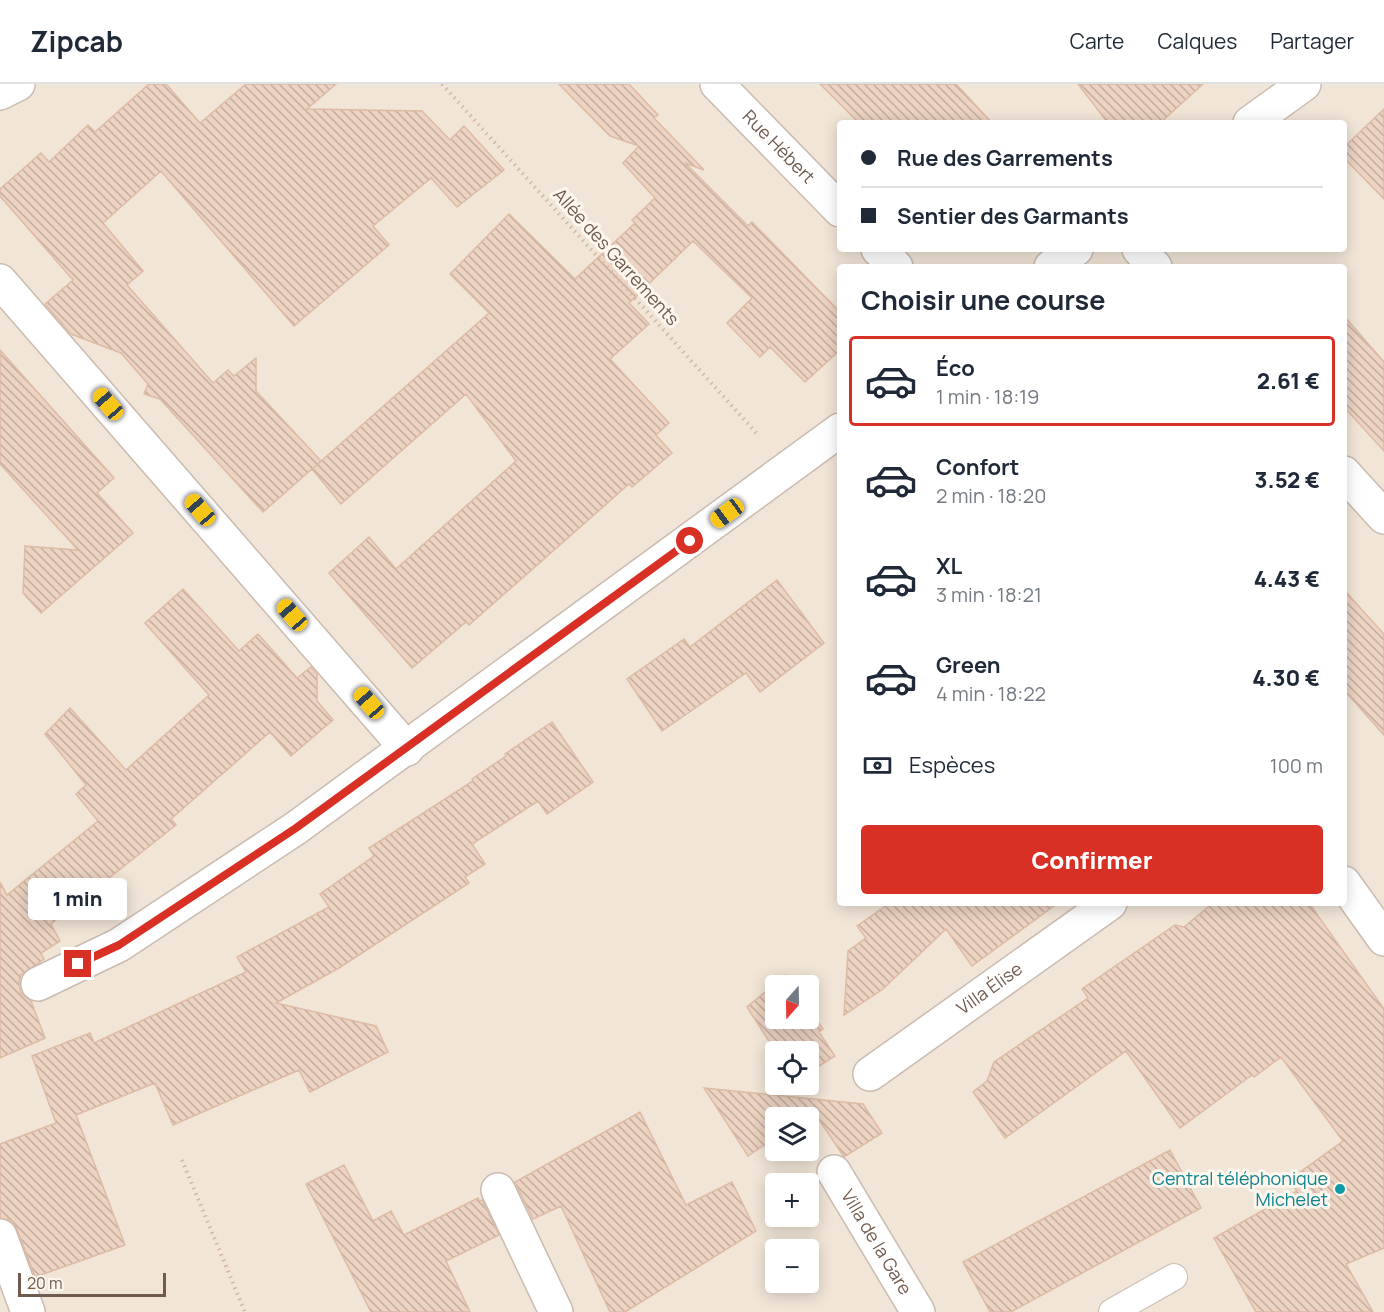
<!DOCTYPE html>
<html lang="fr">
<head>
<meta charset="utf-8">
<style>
  :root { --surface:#fff; --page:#f2f2f3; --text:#1f2937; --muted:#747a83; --line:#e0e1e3; --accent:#d93025 }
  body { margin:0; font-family:Manrope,sans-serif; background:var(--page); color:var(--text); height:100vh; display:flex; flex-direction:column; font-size:22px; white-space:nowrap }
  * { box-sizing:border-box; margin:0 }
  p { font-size:20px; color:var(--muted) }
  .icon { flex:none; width:33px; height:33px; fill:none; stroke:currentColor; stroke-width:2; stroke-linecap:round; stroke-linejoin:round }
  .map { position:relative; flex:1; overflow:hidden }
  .details { position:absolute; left:837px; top:180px; width:510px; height:642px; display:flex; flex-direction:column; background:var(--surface); border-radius:6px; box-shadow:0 3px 15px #0003 }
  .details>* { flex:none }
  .guide { position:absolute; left:837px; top:36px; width:510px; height:132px; border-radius:6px; box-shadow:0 3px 15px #0003; display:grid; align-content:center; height:132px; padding:0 24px; background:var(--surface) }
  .needle { width:39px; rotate:200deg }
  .tools { position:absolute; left:765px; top:891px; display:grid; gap:12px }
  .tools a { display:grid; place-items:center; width:54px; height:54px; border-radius:6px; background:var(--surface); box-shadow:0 3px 15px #0003; font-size:30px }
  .scale { position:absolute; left:18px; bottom:15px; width:148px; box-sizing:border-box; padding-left:6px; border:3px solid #715b4e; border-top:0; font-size:16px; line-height:21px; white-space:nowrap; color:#715b4e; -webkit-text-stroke:4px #fdf7ed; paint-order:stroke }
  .end { position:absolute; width:27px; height:27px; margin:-14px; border:8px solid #d93025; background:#fff; box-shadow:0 0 0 3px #fff }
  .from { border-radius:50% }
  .bubble { position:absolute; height:42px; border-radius:6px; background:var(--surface); box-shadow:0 3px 15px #0003; font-size:20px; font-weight:800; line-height:42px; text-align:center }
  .car { position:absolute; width:18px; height:36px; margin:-18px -9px; border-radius:8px; box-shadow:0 0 4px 2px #0007; background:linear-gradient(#f5c518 24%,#345 0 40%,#f5c518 0 76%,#345 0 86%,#f5c518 0) }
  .guide b { display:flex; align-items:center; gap:21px; height:57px; font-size:22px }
  .guide b+b { border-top:2px solid var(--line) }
  .guide i { width:15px; height:15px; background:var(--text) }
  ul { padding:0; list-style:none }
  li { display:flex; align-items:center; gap:18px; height:90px; margin:0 12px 9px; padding:0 12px; border:3px solid transparent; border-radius:6px }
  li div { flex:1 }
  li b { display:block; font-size:22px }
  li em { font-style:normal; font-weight:800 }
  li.current { border-color:var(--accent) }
  li>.icon { width:54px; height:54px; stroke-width:1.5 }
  h2 { padding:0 24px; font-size:27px; line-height:72px }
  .pay { display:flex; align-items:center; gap:15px; height:66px; padding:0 24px; font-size:22px }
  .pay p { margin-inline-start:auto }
  .action { display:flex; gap:12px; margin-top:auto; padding:12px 24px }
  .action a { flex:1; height:69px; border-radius:6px; background:var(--accent); color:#fff; font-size:24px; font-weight:800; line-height:69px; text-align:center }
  header { display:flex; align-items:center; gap:36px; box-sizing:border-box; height:84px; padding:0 30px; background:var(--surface); border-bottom:2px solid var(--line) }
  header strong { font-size:28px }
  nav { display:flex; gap:33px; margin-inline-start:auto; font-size:21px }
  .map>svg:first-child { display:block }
  .residential { fill:#f1e5d7; fill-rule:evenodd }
  .building { fill:url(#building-back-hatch); stroke:#ddbba4; stroke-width:1.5 }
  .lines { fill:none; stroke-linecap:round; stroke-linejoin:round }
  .service-casing { stroke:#cbbbaf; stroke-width:28 }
  .minor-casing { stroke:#cbbbaf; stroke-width:36 }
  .path { stroke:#d1b7a5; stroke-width:4; stroke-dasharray:1.5 4.5; stroke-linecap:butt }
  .service { stroke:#fff; stroke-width:26 }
  .minor { stroke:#fff; stroke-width:33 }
  .route { stroke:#d93025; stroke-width:8 }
  .culture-dot { fill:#0f9aa8; stroke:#fdf7ed; stroke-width:2 }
  .labels { text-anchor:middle; stroke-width:6; stroke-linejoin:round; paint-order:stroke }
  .street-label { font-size:18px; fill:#715b4e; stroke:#fdf7ed }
  .culture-label { font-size:18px; fill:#0d838f; stroke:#fdf7ed; text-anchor:end }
</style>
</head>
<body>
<header>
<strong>Zipcab</strong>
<nav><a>Carte</a><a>Calques</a><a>Partager</a></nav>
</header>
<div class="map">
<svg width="1384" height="1228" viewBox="0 0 1384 1228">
  <defs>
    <pattern id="building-back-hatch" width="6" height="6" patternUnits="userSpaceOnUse" patternTransform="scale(1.5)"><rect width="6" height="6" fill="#ecd3c2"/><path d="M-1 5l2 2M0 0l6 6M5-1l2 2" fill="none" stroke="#c4aea0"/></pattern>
  </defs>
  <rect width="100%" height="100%" fill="#faf3e7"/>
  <!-- residential -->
  <path class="residential" d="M0 0H1384V1228H0ZM840 39H1344V165H840ZM840 183H1344V819H840ZM776 902H808V934H776ZM776 968H808V1000H776ZM776 1034H808V1066H776ZM776 1100H808V1132H776ZM776 1166H808V1198H776Z"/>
  <!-- building -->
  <path class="building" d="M149 0H166L200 39 246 0H336L307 25 422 27 450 56 464 42 504 86 457 123 431 94 373 142 389 161 294 242 161 87 103 139 143 187 127 201 213 299 228 286 234 292 256 274V307L321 377 263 428 160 315 144 310 148 300 121 269 71 250 45 220 73 196 0 112V105L41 69 49 78 88 41 95 48Z
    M559 0H629L658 31 654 34 704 86 685 79 748 142 752 138 840 228V266L805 298 770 263 760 273 727 239 752 214 693 157 629 219 649 240 610 275 669 339 656 351 672 369 632 403 629 400 469 541 466 538 412 584 329 489 369 453 396 485 516 377 466 310 341 420 312 385 489 229 450 190 509 130 575 195 635 139 632 136 655 114 623 79 639 62 610 52Z
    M820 0H956L992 39H859Z
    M1078 0H1203L1160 39H1108Z
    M1384 25V115L1344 74V63Z
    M1344 232 1384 278V367L1344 323Z
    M0 266 114 394 97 409 133 449 41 529 23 509 25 462 78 466 0 380Z
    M777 496 824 559 760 608 746 589 662 647 627 595 684 555 690 563Z
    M183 505 239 567 258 550 297 594 311 583 317 590V617L333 636 291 672 270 648 171 735 176 741 51 840 60 857 41 869 44 875 21 891 19 899 21 909 31 917 45 954 0 974V798L7 811 98 737 76 710 86 701 45 650 70 624 126 686 209 611 145 539Z
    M1344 506 1384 550V651L1344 606Z
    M552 638 593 698 547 730 538 717 472 760 485 780 465 793 469 799 339 884 276 919 376 942 388 968 310 1008 299 986 173 1041 155 999 76 1031 125 1161 35 1193 17 1145 12 1137 0 1134V1060L56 1039 32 972 90 949 94 959 246 888 237 873 329 823 320 810 374 772 369 764 473 697 472 695 506 672 505 670Z
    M890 819H1058L972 882 946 845 883 905 844 931 848 867 866 854 857 842Z
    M1213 819H1309L1384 925V1164L1346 1180 1373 1228H1256L1214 1154 1297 1107 1289 1096 1343 1057 1281 973 1254 993 1252 991 1180 1044 1126 967 1005 1054 973 1008 987 997 994 978 1088 914 1082 905 1175 841 1184 843Z
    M786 891 793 902H776V934H808V924L823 945 819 948 835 972 808 989V968H776L747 923Z
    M704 1004 863 1020 882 1049 844 1073 814 1028 806 1034H776V1053L748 1072Z
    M640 1028 686 1121 732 1098 756 1147 625 1228H610L561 1122 533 1135 515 1098Z
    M1170 1066 1201 1124 1011 1228H990L963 1178Z
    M344 1081 373 1137 391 1127 404 1151 478 1114 479 1117 482 1116 499 1151 446 1177 470 1228H371L306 1100Z"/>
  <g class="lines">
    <defs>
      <path id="service" d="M1112 1228 1174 1193"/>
      <g id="minor">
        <path id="s1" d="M717 0 840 126"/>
        <path d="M0 9 18 0"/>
        <path d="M1250 39 1304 0"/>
        <path d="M878 165 896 183"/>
        <path d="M1139 165 1155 183"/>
        <path d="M1051 183 1076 165"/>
        <path d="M0 197 407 665"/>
        <path d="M1344 389 1384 433"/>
        <path d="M1344 799 1384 855"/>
        <path d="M38 900 119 861 296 744 840 346"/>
        <path id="s2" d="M870 990 1110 819"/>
        <path id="s3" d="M834 1088 918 1228"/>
        <path d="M498 1106 556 1228"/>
        <path d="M0 1152 28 1228"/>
      </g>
    </defs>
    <!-- service casing -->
    <use href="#service" class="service-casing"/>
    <!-- minor casing -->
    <use href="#minor" class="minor-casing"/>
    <!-- path -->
    <path class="path" d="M442 0 759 352
      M182 1076 245 1228"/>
    <!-- service -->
    <use href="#service" class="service"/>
    <!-- minor -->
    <use href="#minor" class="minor"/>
  </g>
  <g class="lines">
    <!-- route -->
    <path class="route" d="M78 880 119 861 296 744 690 457"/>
  </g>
  <!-- markers -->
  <circle class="culture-dot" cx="1340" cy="1105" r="6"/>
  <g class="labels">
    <!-- street labels -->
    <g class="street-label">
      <text dy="6" stroke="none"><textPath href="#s1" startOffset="88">Rue Hébert</textPath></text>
      <text transform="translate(616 173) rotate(48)" y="6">Allée des Garrements</text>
      <text dy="6" stroke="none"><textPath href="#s2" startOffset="147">Villa Élise</textPath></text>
      <text dy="6" stroke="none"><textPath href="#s3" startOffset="82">Villa de la Gare</textPath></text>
    </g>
    <!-- culture labels -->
    <g class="culture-label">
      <text x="1328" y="1101">Central téléphonique<tspan x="1328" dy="21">Michelet</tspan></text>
    </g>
  </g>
</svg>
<div class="tools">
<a><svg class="needle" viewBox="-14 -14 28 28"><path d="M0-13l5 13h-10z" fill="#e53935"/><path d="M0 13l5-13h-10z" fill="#747a83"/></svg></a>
<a><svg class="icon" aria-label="locate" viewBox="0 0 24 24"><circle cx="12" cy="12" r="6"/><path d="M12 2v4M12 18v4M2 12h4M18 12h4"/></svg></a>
<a><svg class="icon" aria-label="layers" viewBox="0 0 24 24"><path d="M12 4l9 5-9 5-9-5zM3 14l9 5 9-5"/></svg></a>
<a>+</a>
<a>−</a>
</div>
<div class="scale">20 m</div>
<i class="end from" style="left:690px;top:457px"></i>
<i class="end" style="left:78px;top:880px"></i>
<div class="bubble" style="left:28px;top:794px;width:99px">1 min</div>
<i class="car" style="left:108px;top:320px;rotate:319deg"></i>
<i class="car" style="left:200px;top:426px;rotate:319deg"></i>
<i class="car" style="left:727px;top:429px;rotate:234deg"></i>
<i class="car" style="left:292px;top:531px;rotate:319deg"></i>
<i class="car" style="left:369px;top:619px;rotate:319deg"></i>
<div class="guide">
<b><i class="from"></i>Rue des Garrements</b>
<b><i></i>Sentier des Garmants</b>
</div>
<section class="details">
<h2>Choisir une course</h2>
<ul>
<li class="current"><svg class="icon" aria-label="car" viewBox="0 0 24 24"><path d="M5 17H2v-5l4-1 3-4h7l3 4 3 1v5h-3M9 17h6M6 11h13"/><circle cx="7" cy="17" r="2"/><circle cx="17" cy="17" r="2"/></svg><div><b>Éco</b><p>1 min · 18:19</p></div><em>2.61 €</em></li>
<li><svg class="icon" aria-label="car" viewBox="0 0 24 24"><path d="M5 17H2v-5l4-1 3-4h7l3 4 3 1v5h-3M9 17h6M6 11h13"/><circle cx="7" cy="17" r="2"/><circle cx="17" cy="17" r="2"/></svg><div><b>Confort</b><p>2 min · 18:20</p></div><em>3.52 €</em></li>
<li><svg class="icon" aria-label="car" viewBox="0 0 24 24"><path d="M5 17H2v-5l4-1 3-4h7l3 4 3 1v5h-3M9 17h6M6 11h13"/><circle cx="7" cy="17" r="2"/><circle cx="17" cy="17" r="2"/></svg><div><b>XL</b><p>3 min · 18:21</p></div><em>4.43 €</em></li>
<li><svg class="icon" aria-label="car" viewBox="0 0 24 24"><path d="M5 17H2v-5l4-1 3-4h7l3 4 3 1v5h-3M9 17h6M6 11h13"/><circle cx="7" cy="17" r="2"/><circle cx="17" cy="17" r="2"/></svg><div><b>Green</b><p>4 min · 18:22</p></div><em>4.30 €</em></li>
</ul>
<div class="pay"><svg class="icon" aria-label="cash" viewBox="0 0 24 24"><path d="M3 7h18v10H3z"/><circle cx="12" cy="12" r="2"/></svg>Espèces<p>100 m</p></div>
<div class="action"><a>Confirmer</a></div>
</section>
</div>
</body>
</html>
